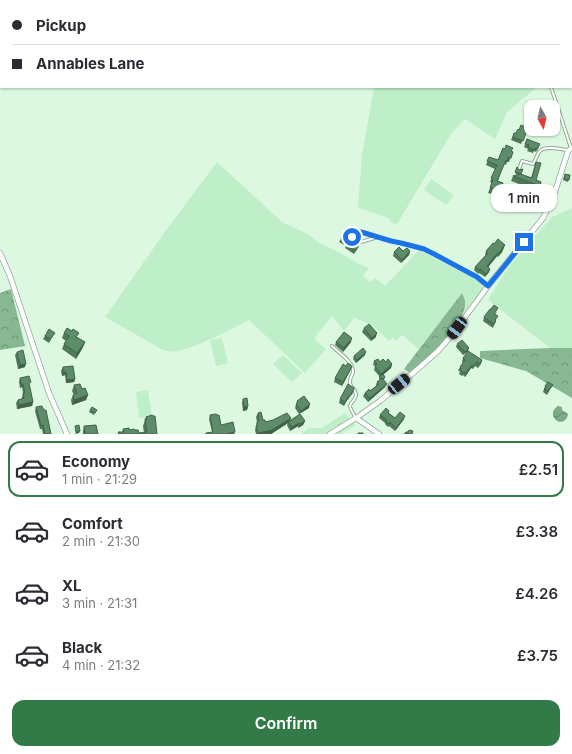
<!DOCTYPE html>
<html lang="en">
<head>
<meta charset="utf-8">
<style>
  :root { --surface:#fff; --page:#f2f2f3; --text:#2b2b33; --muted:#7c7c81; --line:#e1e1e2; --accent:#327b48 }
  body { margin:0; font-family:Inter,sans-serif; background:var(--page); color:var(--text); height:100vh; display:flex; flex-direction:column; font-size:15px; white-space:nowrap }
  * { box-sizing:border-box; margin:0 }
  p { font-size:13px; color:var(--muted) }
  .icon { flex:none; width:22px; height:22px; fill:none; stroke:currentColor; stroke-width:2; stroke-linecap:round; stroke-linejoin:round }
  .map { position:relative; height:434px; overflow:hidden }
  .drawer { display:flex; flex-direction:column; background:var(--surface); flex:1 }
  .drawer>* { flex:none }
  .banner { position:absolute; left:0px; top:0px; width:572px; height:88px; box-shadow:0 1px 3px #0004; display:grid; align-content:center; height:88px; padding:0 12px; background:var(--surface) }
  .needle { width:26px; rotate:172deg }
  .fabs { position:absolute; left:524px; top:100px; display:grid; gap:8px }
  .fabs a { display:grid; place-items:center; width:36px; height:36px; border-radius:8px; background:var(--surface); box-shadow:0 1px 3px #0004; font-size:20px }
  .end { position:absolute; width:18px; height:18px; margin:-9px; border:5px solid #1a73e8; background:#fff; box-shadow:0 0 0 2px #fff }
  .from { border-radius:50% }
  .bubble { position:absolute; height:28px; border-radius:12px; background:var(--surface); box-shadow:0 1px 3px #0004; font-size:13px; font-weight:600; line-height:28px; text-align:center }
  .car { position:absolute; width:12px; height:24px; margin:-12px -6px; border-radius:5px; box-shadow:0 0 3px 1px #0007; background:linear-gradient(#222 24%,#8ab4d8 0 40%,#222 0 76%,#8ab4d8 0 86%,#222 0) }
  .banner b { display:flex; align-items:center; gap:14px; height:38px; font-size:15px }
  .banner b+b { border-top:1px solid var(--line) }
  .banner i { width:10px; height:10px; background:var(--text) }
  ul { padding:7px 0 0; list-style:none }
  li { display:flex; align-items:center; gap:12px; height:56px; margin:0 8px 6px; padding:0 4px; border:2px solid transparent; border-radius:12px }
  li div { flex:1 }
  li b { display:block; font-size:15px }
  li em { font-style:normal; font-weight:600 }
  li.active { border-color:var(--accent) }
  li>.icon { width:36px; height:36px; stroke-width:1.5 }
  .primary-button { display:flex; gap:8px; margin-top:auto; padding:8px 12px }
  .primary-button a { flex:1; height:46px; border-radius:12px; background:var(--accent); color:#fff; font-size:16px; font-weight:600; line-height:46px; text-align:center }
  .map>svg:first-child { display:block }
  .grass { fill:#bfefc9 }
  .forest { fill:url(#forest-crowns) }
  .park { fill:url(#park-tufts) }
  .water { fill:url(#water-waves) }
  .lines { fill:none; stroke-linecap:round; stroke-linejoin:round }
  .lane-casing { stroke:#90aa95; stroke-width:4 }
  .street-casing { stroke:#90aa95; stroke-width:6 }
  .lane { stroke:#fff; stroke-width:2 }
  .street { stroke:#fff; stroke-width:4.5 }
  .wall { fill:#507959 }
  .shaded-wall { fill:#416349 }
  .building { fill:#5d8d68; stroke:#416349 }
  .route { stroke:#1a73e8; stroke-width:5 }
</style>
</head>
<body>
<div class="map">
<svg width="572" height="434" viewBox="0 0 572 434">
  <defs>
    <pattern id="forest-crowns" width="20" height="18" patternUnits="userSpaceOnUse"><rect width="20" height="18" fill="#87b892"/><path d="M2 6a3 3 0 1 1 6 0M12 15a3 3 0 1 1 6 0" fill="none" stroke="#6e9677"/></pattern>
    <pattern id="park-tufts" width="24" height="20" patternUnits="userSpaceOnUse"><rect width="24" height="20" fill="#bfefc9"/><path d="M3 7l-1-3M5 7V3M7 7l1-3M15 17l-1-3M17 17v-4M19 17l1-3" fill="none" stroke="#a4cdad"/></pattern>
    <pattern id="water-waves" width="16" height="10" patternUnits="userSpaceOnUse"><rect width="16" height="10" fill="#7bab86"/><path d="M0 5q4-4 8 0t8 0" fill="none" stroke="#658c6e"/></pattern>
  </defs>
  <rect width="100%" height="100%" fill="#dcf8e1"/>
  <!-- grass -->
  <path class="grass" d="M403 0H533L534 1H402Z
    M374 87H537L507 112 495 139 465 119 451 134 397 224 392 223 388 218 359 208 358 205 362 155Z
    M525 100 551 104V107H531V114L523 112Z
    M217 162 282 222 308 234 319 243 337 251 357 263 369 268 363 276 370 282 375 278 385 286 419 250 479 281 483 286 481 292 461 318 464 309 462 293 419 349 402 335 396 341 393 338 389 341 372 325 354 318 344 331 332 316 315 337V340L326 349 305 373 249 320C231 329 185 355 167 351 165 351 163 350 161 349L105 317 167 229Z
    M431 179 454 195 446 205 424 190Z
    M572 208V348H550L488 300 509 266 552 217Z
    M222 338 228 363 216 366 210 340Z
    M283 355 302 373 292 382 273 364Z
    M148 390 152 416 139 418 136 392Z"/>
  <!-- forest -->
  <path class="forest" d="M11 289 25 346 0 350V293Z
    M462 293C463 296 465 299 465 302 467 323 425 360 410 373L404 369Z
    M550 348H572V398L526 371 480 358V351Z"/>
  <!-- park -->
  <path class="park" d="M345 413 356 425 341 434H301L309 428H322Z"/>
  <!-- water -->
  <path class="water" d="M558 406 562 407V410L567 413 568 415C563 431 544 415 558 406Z"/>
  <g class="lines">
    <defs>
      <path id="lane" d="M540 0 541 1
        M551 87 571 148
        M519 169 522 161 533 164C535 160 537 156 539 152 544 145 559 149 567 150
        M506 186 549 206
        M378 237C370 234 362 230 354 233L352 237 354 241 361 242 378 237 391 241 411 245 424 249 435 254 477 277 487 286
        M332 346C339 353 353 361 353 372 352 376 349 379 350 384 352 388 356 390 356 395 356 400 351 401 350 406 350 409 354 414 355 417"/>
      <path id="street" d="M0 253 10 276 49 393 67 434
        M356 418 379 434
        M330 434 356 418 380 401 420 367 438 351 451 336 488 286 543 218 553 198 567 154 568 151 572 148"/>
    </defs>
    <!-- lane casing -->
    <use href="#lane" class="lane-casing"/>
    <!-- street casing -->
    <use href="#street" class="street-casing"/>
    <!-- lane -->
    <use href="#lane" class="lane"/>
    <!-- street -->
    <use href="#street" class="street"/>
  </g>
  <!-- wall -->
  <path class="wall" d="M528 128 521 144 511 140 514 133H516L519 130Z
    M527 139 539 147 536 152 534 151 533 153 527 151 528 149 524 147Z
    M511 151 513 152 509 162H507L506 165 504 164 498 181 503 183 499 196 488 193 492 183 490 182 495 169 486 165 489 157 498 160Z
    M536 162V180L541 182 538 191 511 181 513 176 518 175 515 173 517 167 521 174 531 178Z
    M565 174 570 175 568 182 563 180Z
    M352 236 351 238 359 245 358 248 354 254 345 248 346 246 339 242 341 239Z
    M494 244 505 245 502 252 498 257 497 256 488 267 490 269 489 272 485 277 479 273 478 274 474 270 475 267 486 255H485L486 251Z
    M403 251H410L409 255 401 263 393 256 394 252Z
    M497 312 495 314 496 320V321L493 328 483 321 484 317Z
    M364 328 376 337 371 341 362 332Z
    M55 333 53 336 49 343 43 339 45 336Z
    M64 333 77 337 85 342 83 347 76 359 62 349 64 344 66 341 62 338Z
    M336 342H351L343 352 335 345Z
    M457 344 468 351 463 355 456 347Z
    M17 352 25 367 18 369 15 355Z
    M365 355 356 363 353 359 354 356Z
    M463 358 482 360 481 364 478 368 475 366 473 369 471 368 465 377 463 375 462 376 459 374 460 371H458L460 367 463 363 462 362Z
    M374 361 386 362 392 364 391 368 383 375 385 377 384 380 385 387 368 402 363 396 365 393 370 391 376 386V385L377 382 380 380 379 379 380 377 374 370 375 366 373 365Z
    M63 367 75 379 74 382 66 383 65 375 62 376 61 371Z
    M350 371 342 386 334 382 335 378Z
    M20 378 29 386 33 402 32 406 17 409 16 403 18 400 22 399V397L23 393 22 387 20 388 19 382Z
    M74 385 82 389 88 395 86 400 72 405 71 400 73 395H74L72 391Z
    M553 385 551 388 547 395 543 392 545 386Z
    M354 389 352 395H351L348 400V399L344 406 339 403 340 399Z
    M243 399 248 406 247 410 243 411 242 403Z
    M297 401 309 408 299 414 295 408Z
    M36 407 51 434H43L42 429H40L35 411Z
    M90 410 96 411 94 415 89 412Z
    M389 411V413L395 418 404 419 395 431 389 426 388 427 385 424V423L379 418 380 415Z
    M258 413 265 422 291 418 290 421H305L303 425 298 428V426L290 431 287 425 288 423 271 434H256L255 430 257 422 256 417Z
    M210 415 221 425 234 434H205L206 433 212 432 209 419Z
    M146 417 157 434H118V432H122L123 429 129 430 139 433H144L143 426Z
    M84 426 98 434H83V431Z"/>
  <!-- shaded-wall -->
  <path class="shaded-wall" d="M505 245 502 252 498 257 502 248Z
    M410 251 409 255 401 263 402 260Z
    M498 253 497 256 486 270 487 266Z
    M490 269 489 272 485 277 486 274Z
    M377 333 376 337 371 341 372 338Z
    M352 338 351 342 343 352 344 348Z
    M85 342 83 347 76 359 77 353Z
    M469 348 468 351 463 355 465 352Z
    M366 352 365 355 356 363 357 360Z
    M26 364 25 367 18 369 20 365Z
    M392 364 391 368 380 377 381 374Z
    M472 365 471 368 465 377 466 373Z
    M352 367 350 371 342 386 343 382Z
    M63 372H66L65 375 62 376Z
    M75 379 74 382 66 383 67 380Z
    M21 384H23L22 387 20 388Z
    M387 384 385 387 368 402 370 398Z
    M88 395 86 400 72 405 74 400Z
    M33 402 32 406 17 409 19 405Z
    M310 404 309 408 299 414 301 411Z
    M248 406 247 410 243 411 244 407Z
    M405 416 404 419 395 431 396 428Z
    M291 418 289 422H288V423L271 434H257Z
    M305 421 303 425 298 428 300 424Z
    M299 423 298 426 290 431 292 427Z
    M80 431 79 433 75 434 76 432Z
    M235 432 234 434H226Z"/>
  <!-- building -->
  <path class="building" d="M521 125 528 128 523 141 513 137 514 133H516L518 129 519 130Z
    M527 139 540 144 537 149 535 148 534 150 528 147 529 145 525 144Z
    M506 145 513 148 511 151 513 152 511 158 509 157 507 161 506 160 497 181 503 183 500 191 490 188 493 179 491 178 497 165 487 161 489 157 498 160 503 148 505 149Z
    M536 162 541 163 536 180 541 182 540 186 513 176 520 174 532 178Z
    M517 167 519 170 523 169 521 174 515 172Z
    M565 174 570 175 569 180 564 179Z
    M348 233 352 236 350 238 359 245 355 251 346 245 347 243 341 239 343 235 346 236Z
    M498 239 505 245 502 248H503L499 253H498L487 266 490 269 486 274 480 269V270L475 267 488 253 486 251 493 243 494 244Z
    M399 247 403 251 407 248 410 251 402 260 394 252Z
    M494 305 498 308 494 314 498 316 495 320 496 321 494 324 484 317 490 309H491Z
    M369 324 377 333 372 338 364 328Z
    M67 328 72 331 73 329 79 333 76 337 85 342 77 353 64 344 69 336 64 333Z
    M49 329 55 333 50 339 45 336Z
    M344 332 352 338 344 348 336 342Z
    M462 340 469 348 465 352 457 344Z
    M363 348 366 352 357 360 354 356Z
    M23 350 26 364 20 365 17 352Z
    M468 351 482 360 480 364 477 362 474 366 472 365 466 373 464 372V373L460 370 461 368 460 367 465 360 463 358Z
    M378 359 380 362 383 359 386 362 388 359 392 364 381 374 375 366 377 364 374 361Z
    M348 363 351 365 352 367 343 382 335 378 343 364 346 366Z
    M73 366 75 379 67 380 66 372H63V367Z
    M383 374 385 377 383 379 382 378 381 379 379 377Z
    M29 376 31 382 29 383 33 402 19 405 18 400 24 398 23 393H25L23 384H21L20 378Z
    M382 378 387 384 370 398 365 393 369 389 370 391 379 384 377 382Z
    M548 382 553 385 548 391 544 389 546 387 545 386Z
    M80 384 82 389 85 388 88 395 74 400 73 395 77 393 74 385Z
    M348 384 354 388V389L350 396H349L345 402 340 399Z
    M304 396 310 404 301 411 296 404 298 402 297 401Z
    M247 398 248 406 244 407 243 399Z
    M42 406 43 409H44L45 411 46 410 51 434H45L43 425 41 426 36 407Z
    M92 407 97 410 95 413 90 410Z
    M386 408 389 411 388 413 395 418 400 412 405 416 396 428 390 422 389 424 386 421 387 420 380 415Z
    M261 412 263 420H265V422L273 420 287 413 291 418 272 430 258 433 256 426H257V422L259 421 258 413Z
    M216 414 217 415H219L221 425 233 422 235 432 226 434H206V433L213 432 210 415Z
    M300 414 305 421 300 424 299 423 292 427 288 422Z
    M152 415 153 416H155L157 434H119L118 432H124L123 429 129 428V430L134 429 135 430H138L139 433 147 432 145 419H147L146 417Z
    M79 425 80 431 76 432 75 426Z
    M96 425 98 434H85L84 426Z
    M409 430 413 431 412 434H404L406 432H408Z
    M358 433H363V434H358Z"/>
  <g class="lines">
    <!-- route -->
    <path class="route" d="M352 237 354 233 361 232 391 241 401 243 424 249 434 254 477 277 488 286 524 242"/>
  </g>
</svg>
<div class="fabs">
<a><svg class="needle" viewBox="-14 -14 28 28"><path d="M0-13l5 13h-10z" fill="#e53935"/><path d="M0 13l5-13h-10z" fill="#7c7c81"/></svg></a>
</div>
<i class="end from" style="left:352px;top:237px"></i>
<i class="end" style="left:524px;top:242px"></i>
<div class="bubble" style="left:491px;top:184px;width:66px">1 min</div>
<i class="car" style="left:457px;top:328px;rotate:217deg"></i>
<i class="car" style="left:399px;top:384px;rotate:51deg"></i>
<div class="banner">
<b><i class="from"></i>Pickup</b>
<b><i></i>Annables Lane</b>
</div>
</div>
<section class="drawer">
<ul>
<li class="active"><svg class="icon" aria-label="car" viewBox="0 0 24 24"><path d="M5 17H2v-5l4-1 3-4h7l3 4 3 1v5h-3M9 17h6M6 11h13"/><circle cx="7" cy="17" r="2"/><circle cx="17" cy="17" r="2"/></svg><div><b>Economy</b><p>1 min · 21:29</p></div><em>£2.51</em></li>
<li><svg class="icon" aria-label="car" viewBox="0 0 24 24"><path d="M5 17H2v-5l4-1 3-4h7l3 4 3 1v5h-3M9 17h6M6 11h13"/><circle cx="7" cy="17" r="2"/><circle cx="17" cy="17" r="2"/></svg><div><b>Comfort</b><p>2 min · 21:30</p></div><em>£3.38</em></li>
<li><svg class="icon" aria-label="car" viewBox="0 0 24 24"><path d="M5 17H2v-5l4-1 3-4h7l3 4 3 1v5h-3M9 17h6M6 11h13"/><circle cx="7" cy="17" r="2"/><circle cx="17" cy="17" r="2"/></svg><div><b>XL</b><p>3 min · 21:31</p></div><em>£4.26</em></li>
<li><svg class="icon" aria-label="car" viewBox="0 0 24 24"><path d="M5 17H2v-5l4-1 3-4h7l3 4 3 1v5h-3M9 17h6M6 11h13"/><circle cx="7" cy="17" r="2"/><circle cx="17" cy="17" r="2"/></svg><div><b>Black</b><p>4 min · 21:32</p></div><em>£3.75</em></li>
</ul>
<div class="primary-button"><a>Confirm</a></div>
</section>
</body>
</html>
